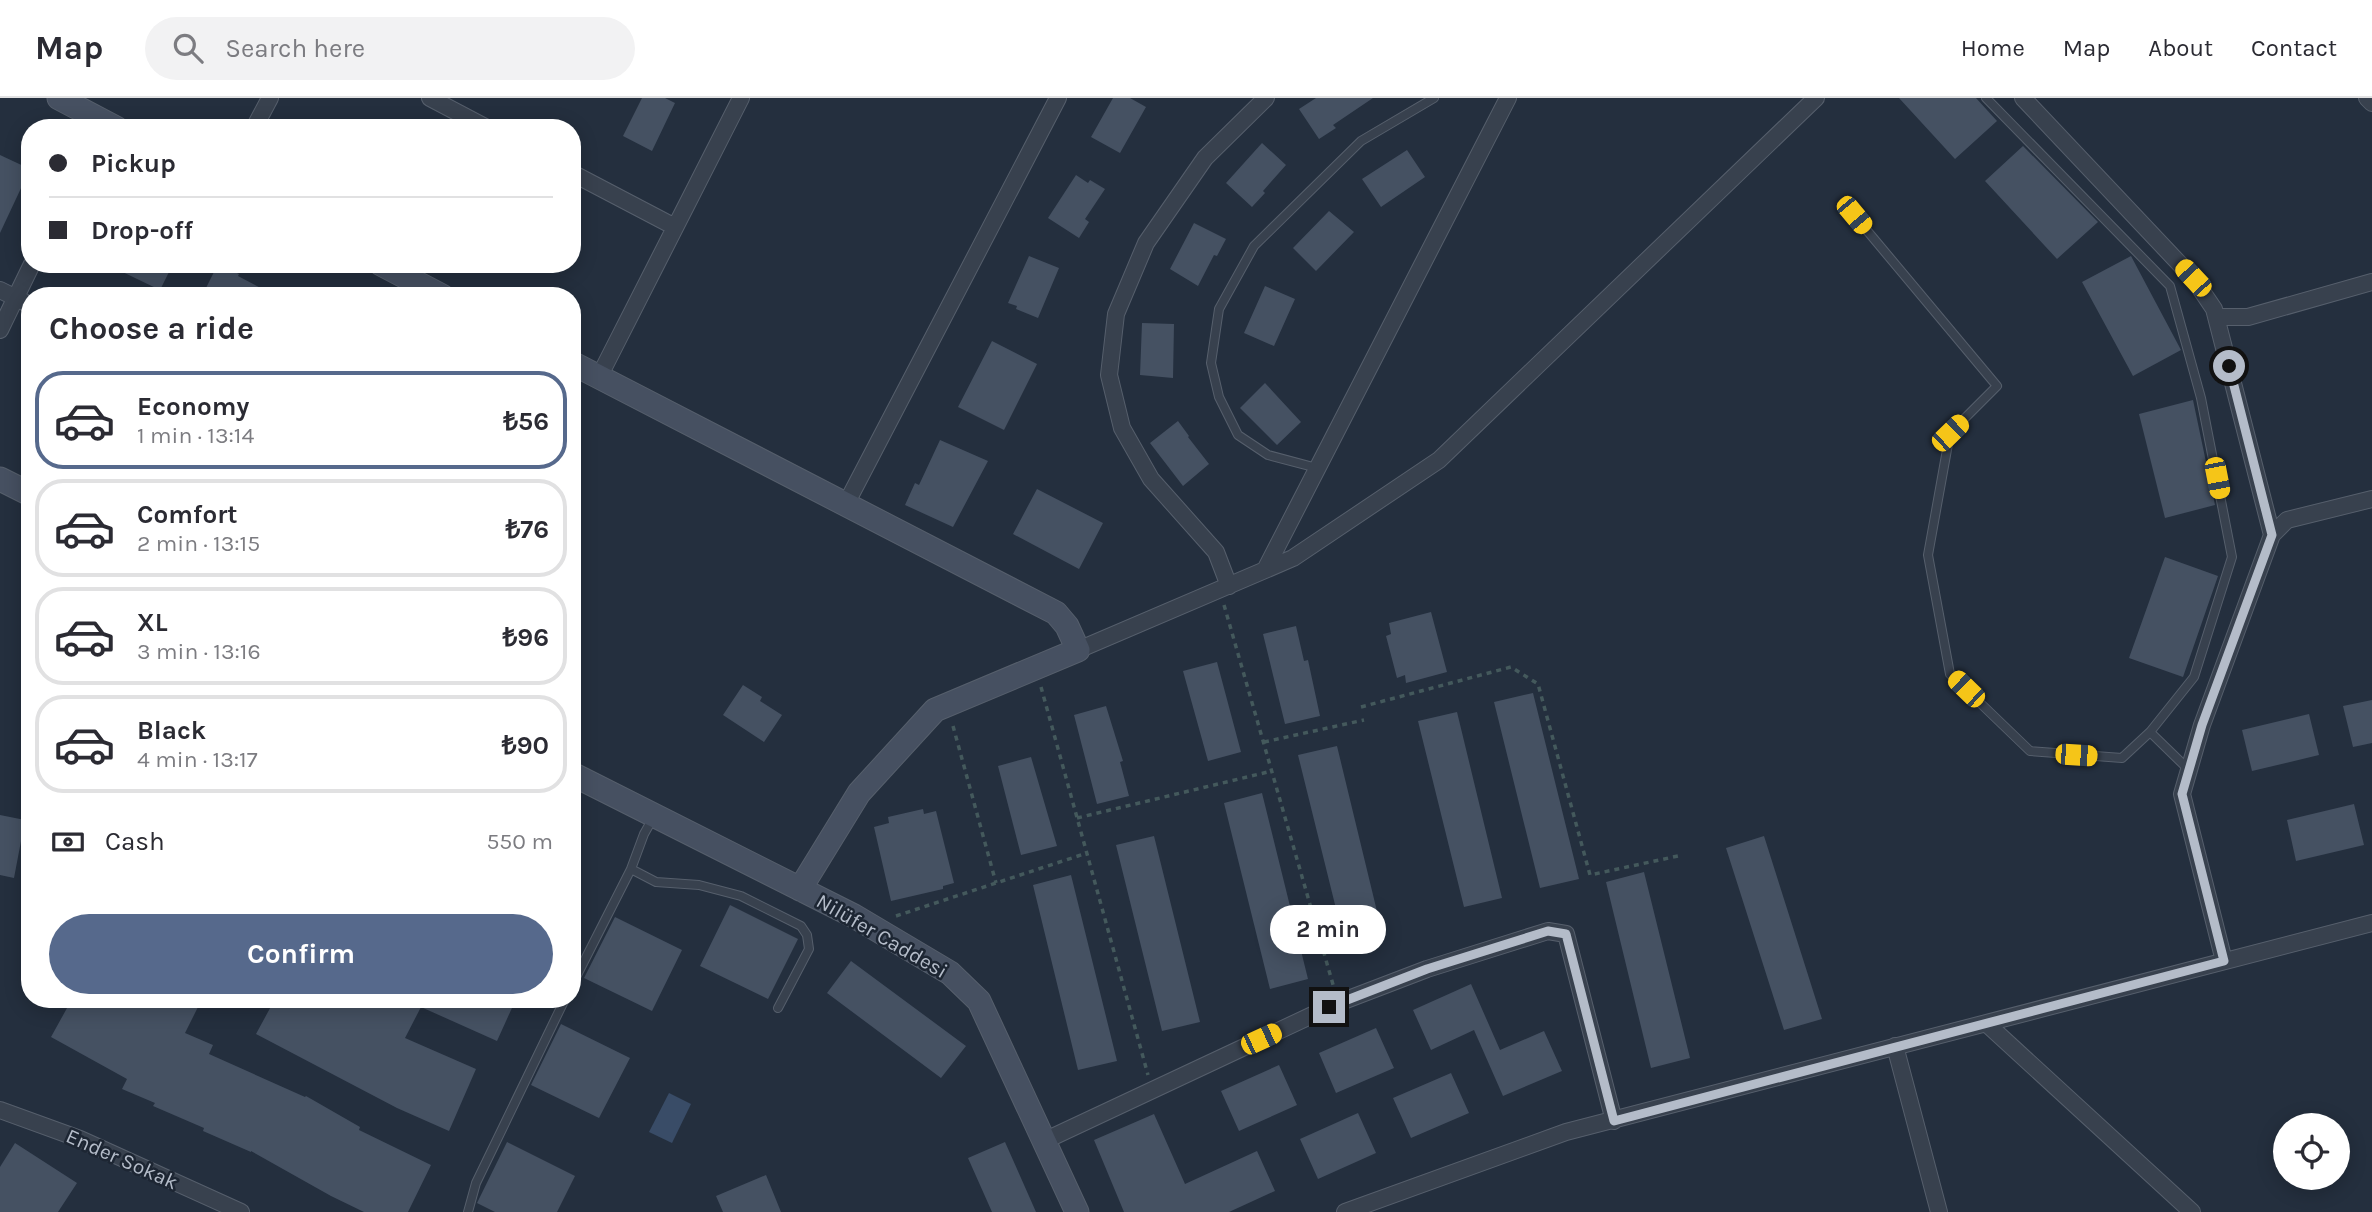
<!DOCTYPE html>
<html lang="en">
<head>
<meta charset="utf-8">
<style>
  :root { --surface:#fff; --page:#f2f2f3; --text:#2b2b33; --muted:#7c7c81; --line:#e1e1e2; --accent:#56698c }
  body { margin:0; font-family:Karla,sans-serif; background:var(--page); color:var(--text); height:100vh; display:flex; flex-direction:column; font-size:26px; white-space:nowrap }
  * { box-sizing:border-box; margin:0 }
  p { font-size:23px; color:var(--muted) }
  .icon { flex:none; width:38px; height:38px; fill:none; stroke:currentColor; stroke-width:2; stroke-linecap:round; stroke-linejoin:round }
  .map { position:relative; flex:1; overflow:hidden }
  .sheet { position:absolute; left:21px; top:189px; width:560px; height:721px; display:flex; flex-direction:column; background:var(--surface); border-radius:28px; box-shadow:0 4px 18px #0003 }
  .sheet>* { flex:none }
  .guide { position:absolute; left:21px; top:21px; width:560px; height:154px; border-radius:28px; box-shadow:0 4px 18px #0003; display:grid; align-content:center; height:154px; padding:0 28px; background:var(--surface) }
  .controls { position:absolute; left:2273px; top:1015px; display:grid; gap:14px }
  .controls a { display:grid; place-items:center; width:77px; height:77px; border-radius:50%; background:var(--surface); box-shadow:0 4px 18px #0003; font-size:35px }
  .end { position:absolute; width:32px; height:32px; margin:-16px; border:9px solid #b4bcc9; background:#111; box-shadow:0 0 0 4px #111 }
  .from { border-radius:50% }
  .bubble { position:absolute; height:49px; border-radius:24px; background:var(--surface); box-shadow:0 4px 18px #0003; font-size:23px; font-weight:700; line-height:49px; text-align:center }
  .car { position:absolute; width:21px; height:42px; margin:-21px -10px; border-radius:9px; box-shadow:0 0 5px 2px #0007; background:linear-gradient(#f5c518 24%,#345 0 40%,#f5c518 0 76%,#345 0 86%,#f5c518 0) }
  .guide b { display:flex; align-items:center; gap:24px; height:66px; font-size:26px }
  .guide b+b { border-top:2px solid var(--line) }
  .guide i { width:18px; height:18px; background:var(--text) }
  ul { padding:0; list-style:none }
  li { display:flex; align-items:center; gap:21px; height:98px; margin:0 14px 10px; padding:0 14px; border:4px solid var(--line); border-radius:28px }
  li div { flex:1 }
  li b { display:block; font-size:26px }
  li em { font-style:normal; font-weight:700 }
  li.current { border-color:var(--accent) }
  li>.icon { width:63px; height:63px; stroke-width:1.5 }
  h2 { padding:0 28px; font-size:32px; line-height:84px }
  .pay { display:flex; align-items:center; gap:18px; height:77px; padding:0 28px; font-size:26px }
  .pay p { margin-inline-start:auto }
  .button { display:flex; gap:14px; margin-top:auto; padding:14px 28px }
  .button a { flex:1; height:80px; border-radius:42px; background:var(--accent); color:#fff; font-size:28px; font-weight:700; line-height:80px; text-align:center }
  header { display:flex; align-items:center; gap:42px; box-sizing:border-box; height:98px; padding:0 35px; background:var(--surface); border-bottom:2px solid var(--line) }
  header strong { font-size:33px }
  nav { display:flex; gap:38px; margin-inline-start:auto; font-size:24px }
  .search { width:490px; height:63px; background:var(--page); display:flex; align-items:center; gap:18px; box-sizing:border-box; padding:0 24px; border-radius:38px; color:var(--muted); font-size:26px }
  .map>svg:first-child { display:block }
  .water { fill:#394c67 }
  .building { fill:#455162 }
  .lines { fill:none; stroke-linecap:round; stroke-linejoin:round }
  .lane-casing { stroke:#565f6c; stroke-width:10 }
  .street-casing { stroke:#565f6c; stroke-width:18 }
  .secondary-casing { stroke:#565f6c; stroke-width:25 }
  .path { stroke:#44595c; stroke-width:3.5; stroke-dasharray:5 5; stroke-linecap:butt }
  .lane { stroke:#38414e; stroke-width:8 }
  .street { stroke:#38414e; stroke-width:16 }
  .secondary { stroke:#465061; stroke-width:23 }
  .route { stroke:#b4bcc9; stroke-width:9 }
  .labels { text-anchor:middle; stroke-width:5; stroke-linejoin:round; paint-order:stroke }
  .street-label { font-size:21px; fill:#b4bcc9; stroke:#1d2633 }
</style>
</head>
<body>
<header>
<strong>Map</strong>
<div class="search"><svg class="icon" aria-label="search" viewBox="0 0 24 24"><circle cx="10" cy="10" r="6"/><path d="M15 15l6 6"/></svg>Search here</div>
<nav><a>Home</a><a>Map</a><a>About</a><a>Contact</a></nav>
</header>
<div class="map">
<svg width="2372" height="1114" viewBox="0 0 2372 1114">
  <rect width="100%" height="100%" fill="#242f3e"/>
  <!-- water -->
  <path class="water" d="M669 995 691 1006 672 1045 649 1034Z"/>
  <!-- building -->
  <path class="building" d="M642 0H665L675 5 652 53 623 38Z
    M1113 0H1130L1146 9 1120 55 1091 39Z
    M1316 0H1373L1333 27 1336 30 1319 41 1299 11Z
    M1899 0H1976L1997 23 1955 61Z
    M1262 45 1286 67 1263 93 1265 95 1252 109 1226 85Z
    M2023 48 2098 124 2057 161 1985 83Z
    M1407 52 1425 79 1381 109 1362 81Z
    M0 57 30 71 0 135Z
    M1076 77 1088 85 1090 82 1105 91 1085 121 1089 124 1079 140 1048 120Z
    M1329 113 1354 134 1316 173 1293 150Z
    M1194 125 1226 141 1217 158 1214 157 1198 188 1170 171Z
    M1029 158 1059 170 1038 220 1016 211 1017 208 1008 205Z
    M2131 158 2181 252 2133 278 2082 184Z
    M106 166H173L160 192Z
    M218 166 239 176 238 178 276 198H202Z
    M1265 188 1295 201 1274 248 1244 235Z
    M1142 225 1174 226 1173 280 1140 277Z
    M992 243 1037 266 1004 332 958 309Z
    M1265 285 1301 324 1277 347 1240 310Z
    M2193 302 2215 407 2165 420 2139 316Z
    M1178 323 1189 338 1188 339 1209 366 1183 388 1150 345Z
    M940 342 988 363 953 429 905 407 915 385 919 387Z
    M1037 391 1103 425 1079 471 1013 436Z
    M2165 459 2218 478 2183 579 2129 560Z
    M1431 514 1447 574 1406 585 1405 577 1397 580 1386 538 1391 536 1389 525Z
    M1296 528 1304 563 1308 562 1320 618 1285 626 1263 536Z
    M1217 564 1241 654 1208 663 1183 573Z
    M743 587 762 599 760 603 782 617 764 644 723 617Z
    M1533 595 1579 781 1540 790 1494 604Z
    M2372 602V645L2353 649 2343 608Z
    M1106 608 1123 663 1120 664 1129 698 1097 706 1074 617Z
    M1457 614 1502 800 1464 809 1418 623Z
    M2309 616 2319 657 2252 673 2242 632Z
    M1337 648 1382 834 1344 843 1298 657Z
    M1031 659 1057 748 1021 757 998 668Z
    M1262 695 1308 881 1270 891 1224 705Z
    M2354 706 2364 747 2296 763 2287 722Z
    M923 711 924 716 936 713 954 785 943 788V791L891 803 874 729 889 725 888 719Z
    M0 717 25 722 14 780 0 777Z
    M1154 738 1200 924 1162 933 1116 747Z
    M1764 738 1822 921 1784 932 1726 750Z
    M1644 774 1690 960 1651 970 1606 784Z
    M1071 777 1117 963 1078 972 1033 787Z
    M730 807 798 841 768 901 700 868Z
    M615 819 682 852 652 913 584 880Z
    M851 863 966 948 941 980 827 895Z
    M1471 886 1500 952 1544 933 1562 973 1503 998 1474 932 1431 952 1413 912Z
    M72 901H202L185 935 213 947 209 956 305 999 306 998 360 1029 359 1032 431 1067 408 1114H364L331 1098 251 1053V1054L203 1033 204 1030 153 1008 155 1005 122 991 127 981 51 939Z
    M275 901H516L497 943 421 909 405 940 476 971 449 1033 397 1010 256 936Z
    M561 926 630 960 599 1020 531 987Z
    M1376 930 1394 970 1336 995 1319 955Z
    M1279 967 1297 1007 1239 1033 1221 993Z
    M1451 975 1469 1015 1411 1040 1393 1000Z
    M1358 1015 1376 1055 1318 1081 1300 1041Z
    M1154 1016 1185 1086 1257 1053 1275 1093 1229 1114H1124L1094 1042Z
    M507 1044 575 1078 557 1114H495L477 1105Z
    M1005 1044 1036 1114H992L968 1060Z
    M15 1045 77 1085 58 1114H0V1069Z
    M766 1077 781 1114H723L716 1098Z"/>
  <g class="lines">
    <defs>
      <path id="lane" d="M1854 117 1997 288 1950 335 1928 457 1950 576 2030 653 2122 660 2150 634 2194 579 2232 459 2201 300 2170 188 1986 0
        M1317 370 1268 357 1238 337 1219 299 1211 265 1219 211 1254 148 1361 43 1434 0
        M2150 634 2189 672
        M631 771 656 784 699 787 741 798 801 828 807 837 809 851 778 910
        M572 887 631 771 644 736 653 720
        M468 1114 476 1085 565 901"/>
      <path id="street" d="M430 0 487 30
        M2023 0 2193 180 2214 211 2272 437
        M2367 0 2372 5
        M254 30 270 0
        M572 75 675 129
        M0 192 30 207
        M2216 219H2248L2372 184
        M0 232 32 166
        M599 279 741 0
        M846 406 1058 0
        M1265 472 1508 0
        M1229 488 1216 454 1151 381 1122 330 1109 277 1116 216 1146 145 1205 60 1266 0
        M1078 552 1293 460 1439 362 1816 0
        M2224 863 2182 696 2202 627 2272 437 2287 422 2372 401
        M1986 925 2192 1114
        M1895 948 1939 1114
        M0 1012 80 1041 241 1114
        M1044 1043 1338 905 1427 871 1548 833 1566 836 1614 1023
        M1345 1114 1566 1034 2372 825"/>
      <path id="secondary" d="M59 0 116 30
        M381 166 442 198
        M572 265 1056 515 1067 528 1078 552 935 612 859 695 800 791
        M0 381 30 396
        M572 676 854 818 950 875 979 903 1077 1114"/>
    </defs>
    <!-- lane casing -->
    <use href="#lane" class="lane-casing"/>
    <!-- street casing -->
    <use href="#street" class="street-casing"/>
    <!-- secondary casing -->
    <use href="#secondary" class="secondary-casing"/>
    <!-- path -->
    <path class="path" d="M1224 507 1334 890
      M1041 589 1148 977
      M1361 609 1511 569 1538 586 1590 777 1678 758
      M953 628 996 785
      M1264 644 1364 622
      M1077 720 1272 673
      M896 818 1087 755"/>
    <!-- lane -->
    <use href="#lane" class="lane"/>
    <!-- street -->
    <use href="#street" class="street"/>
    <!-- secondary -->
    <use href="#secondary" class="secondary"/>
  </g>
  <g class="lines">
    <!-- route -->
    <path class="route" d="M1329 909 1427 871 1548 833 1566 836 1614 1023 2224 863 2182 696 2202 627 2272 437 2229 268"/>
  </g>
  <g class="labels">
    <!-- street labels -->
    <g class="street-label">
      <text transform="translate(882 838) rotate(30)" y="7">Nilüfer Caddesi</text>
      <text transform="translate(122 1061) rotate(24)" y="7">Ender Sokak</text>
    </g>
  </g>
</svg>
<div class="controls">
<a><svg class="icon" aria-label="locate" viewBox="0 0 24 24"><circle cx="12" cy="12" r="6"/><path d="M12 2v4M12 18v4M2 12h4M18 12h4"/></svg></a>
</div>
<i class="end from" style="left:2229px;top:268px"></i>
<i class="end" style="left:1329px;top:909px"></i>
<div class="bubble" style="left:1270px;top:807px;width:116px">2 min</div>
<i class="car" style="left:1854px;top:117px;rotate:140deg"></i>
<i class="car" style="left:2193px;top:180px;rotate:317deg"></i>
<i class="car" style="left:1950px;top:335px;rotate:46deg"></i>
<i class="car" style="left:2217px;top:380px;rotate:169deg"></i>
<i class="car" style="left:1966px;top:591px;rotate:314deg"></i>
<i class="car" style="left:2076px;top:657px;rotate:94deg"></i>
<i class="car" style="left:1261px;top:941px;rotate:65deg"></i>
<div class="guide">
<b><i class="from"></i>Pickup</b>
<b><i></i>Drop-off</b>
</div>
<section class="sheet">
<h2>Choose a ride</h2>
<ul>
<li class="current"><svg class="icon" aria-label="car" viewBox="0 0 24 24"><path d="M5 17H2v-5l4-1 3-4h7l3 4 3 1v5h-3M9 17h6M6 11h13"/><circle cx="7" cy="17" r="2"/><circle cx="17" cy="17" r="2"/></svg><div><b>Economy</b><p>1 min · 13:14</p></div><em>₺56</em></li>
<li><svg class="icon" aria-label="car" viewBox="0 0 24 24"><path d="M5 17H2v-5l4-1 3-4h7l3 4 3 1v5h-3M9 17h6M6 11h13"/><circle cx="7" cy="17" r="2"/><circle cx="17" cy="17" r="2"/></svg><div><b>Comfort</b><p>2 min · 13:15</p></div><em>₺76</em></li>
<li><svg class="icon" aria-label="car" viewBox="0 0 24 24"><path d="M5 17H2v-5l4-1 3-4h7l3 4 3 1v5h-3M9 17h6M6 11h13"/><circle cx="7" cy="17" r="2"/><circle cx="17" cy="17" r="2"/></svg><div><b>XL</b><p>3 min · 13:16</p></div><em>₺96</em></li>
<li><svg class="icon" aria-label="car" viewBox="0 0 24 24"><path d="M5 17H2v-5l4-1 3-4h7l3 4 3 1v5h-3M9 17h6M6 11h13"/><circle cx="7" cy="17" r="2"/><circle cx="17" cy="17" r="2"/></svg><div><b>Black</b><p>4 min · 13:17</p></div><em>₺90</em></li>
</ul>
<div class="pay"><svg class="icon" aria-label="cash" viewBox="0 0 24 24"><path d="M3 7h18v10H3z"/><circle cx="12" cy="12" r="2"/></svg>Cash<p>550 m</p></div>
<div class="button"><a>Confirm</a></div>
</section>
</div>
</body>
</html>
